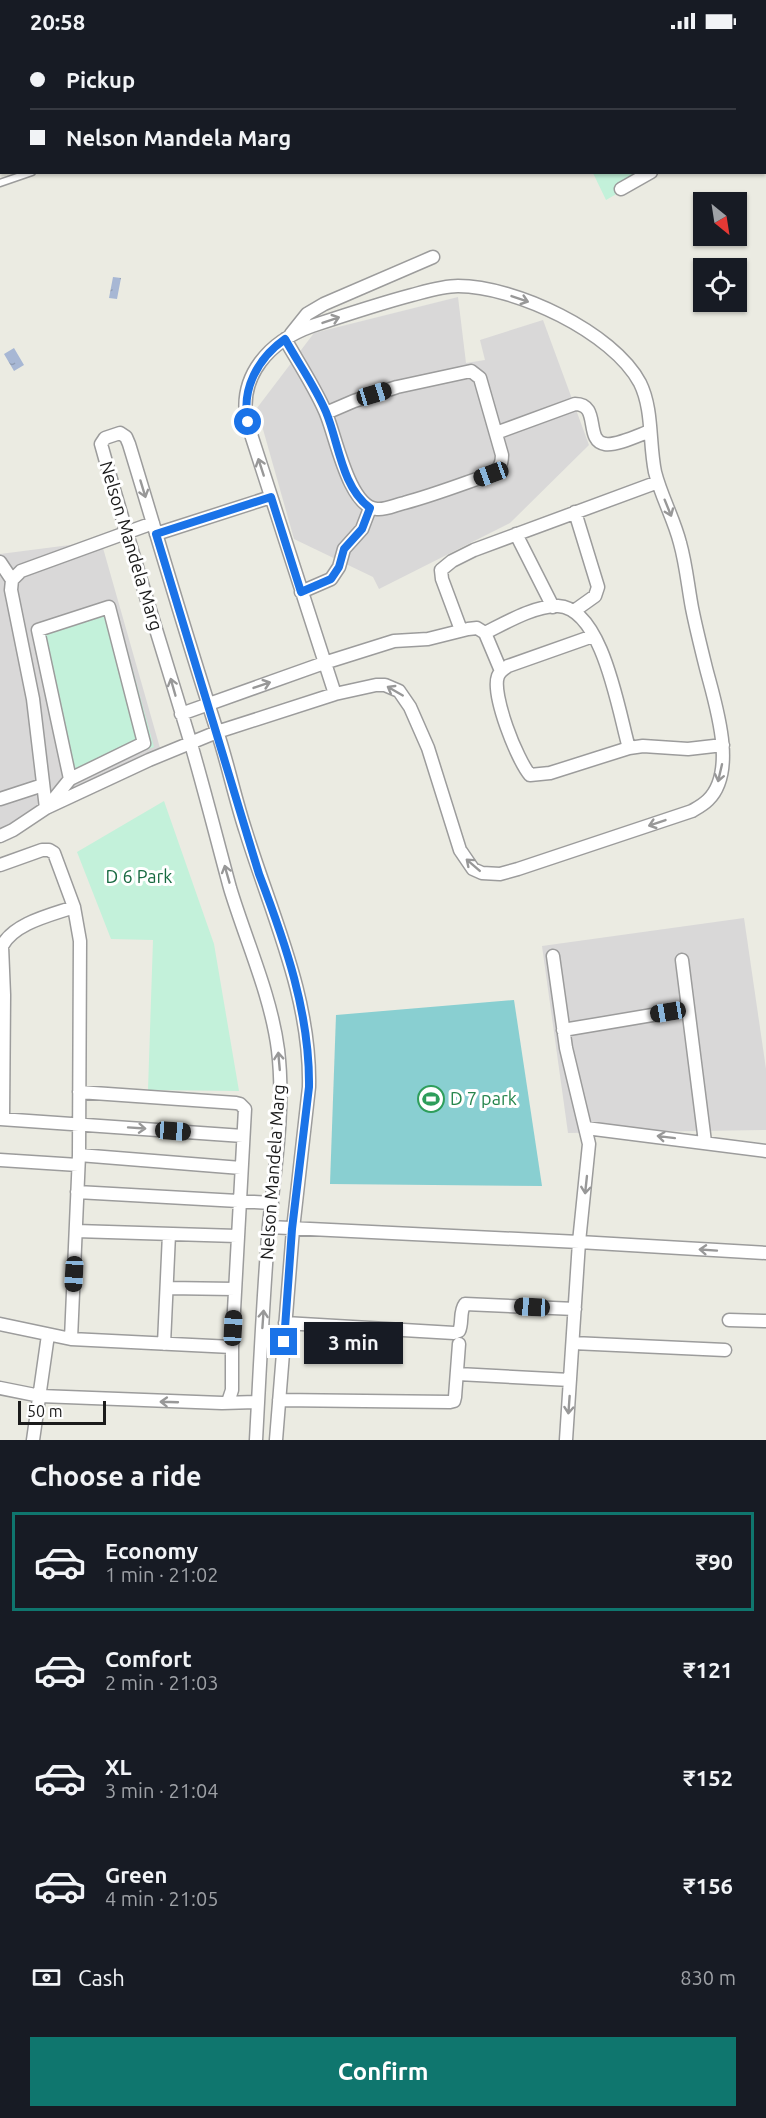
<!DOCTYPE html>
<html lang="en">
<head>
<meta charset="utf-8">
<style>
  :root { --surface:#171b24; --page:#242831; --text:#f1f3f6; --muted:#9ea1a6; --line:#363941; --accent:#0f766e }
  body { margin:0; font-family:Ubuntu,sans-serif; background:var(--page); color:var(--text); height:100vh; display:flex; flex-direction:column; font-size:22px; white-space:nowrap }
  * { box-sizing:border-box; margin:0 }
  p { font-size:20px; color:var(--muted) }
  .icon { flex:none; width:33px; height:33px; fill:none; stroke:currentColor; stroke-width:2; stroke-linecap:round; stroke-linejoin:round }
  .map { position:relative; height:1398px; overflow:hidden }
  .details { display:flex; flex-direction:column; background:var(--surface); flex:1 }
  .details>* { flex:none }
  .banner { position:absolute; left:0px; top:0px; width:766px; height:132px; box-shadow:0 2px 4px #0004; display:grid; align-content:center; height:132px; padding:0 30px; background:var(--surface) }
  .needle { width:39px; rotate:150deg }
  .tools { position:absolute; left:693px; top:150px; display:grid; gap:12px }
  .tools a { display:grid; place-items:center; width:54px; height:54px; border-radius:0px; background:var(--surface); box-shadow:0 2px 4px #0004; font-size:30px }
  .scale { position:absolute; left:18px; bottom:15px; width:88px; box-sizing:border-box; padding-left:6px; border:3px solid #1b1b1b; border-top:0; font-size:16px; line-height:21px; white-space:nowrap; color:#1b1b1b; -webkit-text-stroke:4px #fff; paint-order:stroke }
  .end { position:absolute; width:27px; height:27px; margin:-14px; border:8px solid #1a73e8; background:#fff; box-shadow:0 0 0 3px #fff }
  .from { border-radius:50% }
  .bubble { position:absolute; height:42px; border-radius:0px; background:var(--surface); box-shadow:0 2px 4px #0004; font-size:20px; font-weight:700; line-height:42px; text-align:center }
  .car { position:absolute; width:18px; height:36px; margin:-18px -9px; border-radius:8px; box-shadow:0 0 4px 2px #0007; background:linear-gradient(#222 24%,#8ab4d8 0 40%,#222 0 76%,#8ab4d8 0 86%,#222 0) }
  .banner b { display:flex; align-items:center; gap:21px; height:57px; font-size:22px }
  .banner b+b { border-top:2px solid var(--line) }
  .banner i { width:15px; height:15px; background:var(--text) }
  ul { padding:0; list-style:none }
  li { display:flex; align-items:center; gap:18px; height:99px; margin:0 12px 9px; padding:0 18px; border:3px solid transparent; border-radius:0px }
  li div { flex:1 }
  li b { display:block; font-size:22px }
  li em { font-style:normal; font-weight:700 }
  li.active { border-color:var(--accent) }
  li>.icon { width:54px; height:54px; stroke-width:1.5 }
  h2 { padding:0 30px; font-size:27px; line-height:72px }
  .pay { display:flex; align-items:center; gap:15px; height:66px; padding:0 30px; font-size:22px }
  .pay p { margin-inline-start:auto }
  .primary-button { display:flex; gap:12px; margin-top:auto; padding:12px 30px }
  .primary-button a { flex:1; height:69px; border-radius:0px; background:var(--accent); color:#fff; font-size:24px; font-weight:700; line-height:69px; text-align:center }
  .status { display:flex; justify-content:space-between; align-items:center; height:42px; padding:0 30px; background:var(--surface); direction:ltr }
  .status svg { height:16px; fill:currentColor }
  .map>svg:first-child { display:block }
  .residential { fill:#d9d8d8 }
  .park { fill:#c3f1da }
  .pitch { fill:#89cfd1 }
  .water { fill:url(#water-ripples) }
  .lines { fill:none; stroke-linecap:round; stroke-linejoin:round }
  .lane-casing { stroke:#9c9c9c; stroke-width:9 }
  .street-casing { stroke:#9c9c9c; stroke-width:15 }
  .lane { stroke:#fff; stroke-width:6 }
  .street { stroke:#fff; stroke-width:12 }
  .oneway { stroke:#989898 }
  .route { stroke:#1a73e8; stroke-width:8 }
  .labels { text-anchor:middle; stroke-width:6; stroke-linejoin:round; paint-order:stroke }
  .street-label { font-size:18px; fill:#1b1b1b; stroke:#fff }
  .park-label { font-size:18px; fill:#186a41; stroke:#fff }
  .leisure-label { font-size:18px; fill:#27864d; stroke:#fff; text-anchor:start }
</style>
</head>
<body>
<div class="status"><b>20:58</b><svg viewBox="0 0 49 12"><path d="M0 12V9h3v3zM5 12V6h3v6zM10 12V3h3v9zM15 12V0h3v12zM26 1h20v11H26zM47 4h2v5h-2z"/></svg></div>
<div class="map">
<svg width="766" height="1398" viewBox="0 0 766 1398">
  <defs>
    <pattern id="water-ripples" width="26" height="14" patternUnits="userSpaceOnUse" patternTransform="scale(1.5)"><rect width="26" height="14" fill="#a7b7d4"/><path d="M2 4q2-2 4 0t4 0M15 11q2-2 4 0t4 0" fill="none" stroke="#8f9db5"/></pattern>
  </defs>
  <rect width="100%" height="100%" fill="#ebebe2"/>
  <!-- residential -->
  <path class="residential" d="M458 255 466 321 485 318 480 298 543 278 589 403 510 481 379 547 373 535 294 497 257 366 314 291Z
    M101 499 162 713 0 789V512Z
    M744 876 766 1027V1088L568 1091 542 904Z"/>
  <!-- park -->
  <path class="park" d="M593 131H653L606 158Z
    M115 563 154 705 64 738 35 588Z
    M164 759 214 902 239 1049 148 1048 153 898 111 897 77 810Z"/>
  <!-- pitch -->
  <path class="pitch" d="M514 958 542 1144 330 1142 336 973Z"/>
  <!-- water -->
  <path class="water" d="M113 235 121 236 117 257 109 256Z
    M14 306 24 323 14 329 4 312Z"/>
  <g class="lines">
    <defs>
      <path id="lane" d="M0 56 2 57
        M0 141 32 130"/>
      <path id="street" d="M765 67 766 66
        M621 147 651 130
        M291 292 307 272 324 262 433 215
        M285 297C298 320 314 344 325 369 335 390 348 465 377 467 386 468 395 463 404 461 434 453 462 442 491 432 499 427 502 423 502 413L480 336 471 329 397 345 354 359 326 371
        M496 391 575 362C601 362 584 399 605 402 616 404 639 393 650 389
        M156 492 271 455
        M516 492 553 565
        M0 520 12 538 11 548 33 657 46 766
        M12 538 21 529 153 481
        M301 550 331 537 339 525 344 507 362 487 370 466
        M574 569 595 554 598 545 575 470
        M461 588 442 537 441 528 452 519 474 508 658 440
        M485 591C505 581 536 563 558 564 603 566 619 672 629 706
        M593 594 508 624C504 627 500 629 498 634 491 652 517 718 530 733L550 731 629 706 643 704 688 707 723 703
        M181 672 324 621 394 599 428 597 468 587 477 586 485 591 501 629
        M0 757 43 743
        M49 763 70 737 144 701 109 565 38 588 70 737
        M0 794 13 788 46 766 149 718 217 690 335 652 376 643H385L399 649 410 665 428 706 460 808 473 827 482 831 500 832 518 827 692 769C697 766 703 763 708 758 738 729 715 661 706 626 701 606 696 586 692 566 688 545 686 522 680 501 674 477 661 454 655 430 649 401 653 367 640 341 613 290 515 244 458 244 443 244 427 249 412 253 378 262 345 273 312 284 270 299 238 333 247 380L335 652
        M0 823 42 808H49L54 811 74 865 80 899 79 1113 71 1297
        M553 914 566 1006 589 1102 579 1200 566 1398
        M682 918 705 1100
        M563 988 688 967
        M79 1050 236 1061 240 1062 245 1067 232 1305V1348L228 1360
        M0 1077 243 1094
        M3 1077 4 953 2 904C14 881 51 873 74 865
        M586 1086 766 1109
        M79 1113 241 1126
        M0 1118 78 1123
        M77 1150 272 1161
        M269 1185 579 1200 766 1211
        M76 1189 237 1194
        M167 1246 235 1247
        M729 1278 766 1279
        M285 1281 454 1291 459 1289C463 1281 459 1270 465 1262L575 1267
        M0 1282 71 1297 232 1305
        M573 1301 725 1308
        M164 1302 169 1192
        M458 1332 570 1338
        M0 1346 40 1354 222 1361 258 1360
        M279 1358 450 1360 454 1359 455 1355 459 1302
        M33 1398 48 1293
        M256 1398C260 1326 263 1254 269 1183 275 1125 285 1066 278 1008 271 953 246 899 230 846 217 798 205 750 191 702 161 602 129 503 101 402L105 396 120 391 126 395 129 402C158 497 186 594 217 689 228 722 235 757 246 790 272 874 311 955 309 1045L293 1187 276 1398"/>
    </defs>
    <!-- lane casing -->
    <use href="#lane" class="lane-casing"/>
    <!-- street casing -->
    <use href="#street" class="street-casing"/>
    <!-- lane -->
    <use href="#lane" class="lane"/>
    <!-- street -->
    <use href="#street" class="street"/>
  </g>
  <!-- one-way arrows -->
  <defs><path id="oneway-shaft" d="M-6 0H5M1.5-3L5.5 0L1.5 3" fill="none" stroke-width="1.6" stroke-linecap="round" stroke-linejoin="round" transform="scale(1.5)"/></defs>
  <g class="oneway">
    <use href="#oneway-shaft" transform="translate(520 257) rotate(19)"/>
    <use href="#oneway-shaft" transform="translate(331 278) rotate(-19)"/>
    <use href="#oneway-shaft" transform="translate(261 425) rotate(-108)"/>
    <use href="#oneway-shaft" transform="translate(143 447) rotate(73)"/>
    <use href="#oneway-shaft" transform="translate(668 466) rotate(68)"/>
    <use href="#oneway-shaft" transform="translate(262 643) rotate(-19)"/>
    <use href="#oneway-shaft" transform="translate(173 645) rotate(-106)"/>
    <use href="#oneway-shaft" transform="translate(395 649) rotate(-150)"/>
    <use href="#oneway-shaft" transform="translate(720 731) rotate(103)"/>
    <use href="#oneway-shaft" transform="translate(657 781) rotate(161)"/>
    <use href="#oneway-shaft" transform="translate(473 823) rotate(-139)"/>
    <use href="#oneway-shaft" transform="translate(227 832) rotate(-106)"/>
    <use href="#oneway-shaft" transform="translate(279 1019) rotate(-95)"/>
    <use href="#oneway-shaft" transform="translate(137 1086) rotate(4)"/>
    <use href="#oneway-shaft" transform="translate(666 1095) rotate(-173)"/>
    <use href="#oneway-shaft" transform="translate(586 1143) rotate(96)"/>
    <use href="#oneway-shaft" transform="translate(708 1208) rotate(-176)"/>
    <use href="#oneway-shaft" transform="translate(263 1277) rotate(-86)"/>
    <use href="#oneway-shaft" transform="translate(169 1360) rotate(-178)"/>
    <use href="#oneway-shaft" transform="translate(569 1363) rotate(94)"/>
  </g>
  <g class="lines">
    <!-- route -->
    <path class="route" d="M248 380C241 347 258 316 285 297 298 321 315 344 326 370 339 401 341 444 370 466L362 487 344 507 339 525 331 537 301 550 271 455 156 492 259 832C285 900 310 971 309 1045L292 1187 284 1300"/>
  </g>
  <!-- icons -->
  <defs>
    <symbol id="stadium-ring" viewBox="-11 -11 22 22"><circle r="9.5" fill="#fff" stroke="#2e9e5b" stroke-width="1.5"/><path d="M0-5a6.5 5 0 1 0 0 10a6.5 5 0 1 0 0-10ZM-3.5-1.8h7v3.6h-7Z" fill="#2e9e5b"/></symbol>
  </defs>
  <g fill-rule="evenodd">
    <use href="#stadium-ring" x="416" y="1042" width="30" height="30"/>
  </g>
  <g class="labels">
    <!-- street labels -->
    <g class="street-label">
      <text transform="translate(131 504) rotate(73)" y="6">Nelson Mandela Marg</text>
      <text transform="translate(273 1130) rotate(-86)" y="6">Nelson Mandela Marg</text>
    </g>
    <!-- park labels -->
    <g class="park-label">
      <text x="139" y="841">D 6 Park</text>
    </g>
    <!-- leisure labels -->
    <g class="leisure-label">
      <text x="450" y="1063">D 7 park</text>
    </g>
  </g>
</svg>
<div class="tools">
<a><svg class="needle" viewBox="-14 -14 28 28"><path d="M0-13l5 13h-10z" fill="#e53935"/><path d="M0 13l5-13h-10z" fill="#9ea1a6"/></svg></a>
<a><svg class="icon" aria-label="locate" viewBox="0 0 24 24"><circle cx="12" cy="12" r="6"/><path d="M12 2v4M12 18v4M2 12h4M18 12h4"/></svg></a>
</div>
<div class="scale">50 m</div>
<i class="end from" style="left:248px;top:380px"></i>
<i class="end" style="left:284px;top:1300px"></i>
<div class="bubble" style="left:304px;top:1280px;width:99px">3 min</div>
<i class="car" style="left:374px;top:352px;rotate:73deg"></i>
<i class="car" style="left:491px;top:432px;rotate:250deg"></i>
<i class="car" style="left:668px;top:970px;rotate:261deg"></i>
<i class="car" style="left:173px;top:1089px;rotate:94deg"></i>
<i class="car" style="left:74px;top:1232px;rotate:183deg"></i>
<i class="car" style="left:532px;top:1265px;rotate:273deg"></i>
<i class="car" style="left:233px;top:1286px;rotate:3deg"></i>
<div class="banner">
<b><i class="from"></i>Pickup</b>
<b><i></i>Nelson Mandela Marg</b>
</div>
</div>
<section class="details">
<h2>Choose a ride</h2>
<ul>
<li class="active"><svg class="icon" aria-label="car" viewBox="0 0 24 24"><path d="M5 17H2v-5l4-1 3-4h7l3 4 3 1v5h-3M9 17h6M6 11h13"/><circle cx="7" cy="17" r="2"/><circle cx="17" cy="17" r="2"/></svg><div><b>Economy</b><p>1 min · 21:02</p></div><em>₹90</em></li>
<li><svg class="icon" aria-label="car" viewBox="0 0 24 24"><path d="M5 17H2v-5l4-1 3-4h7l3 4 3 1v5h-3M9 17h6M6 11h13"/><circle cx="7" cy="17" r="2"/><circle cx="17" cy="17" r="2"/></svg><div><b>Comfort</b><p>2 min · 21:03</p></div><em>₹121</em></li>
<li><svg class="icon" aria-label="car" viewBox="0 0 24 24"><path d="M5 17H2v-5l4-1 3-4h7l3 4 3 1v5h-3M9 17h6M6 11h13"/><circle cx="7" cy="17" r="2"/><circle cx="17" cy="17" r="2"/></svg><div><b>XL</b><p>3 min · 21:04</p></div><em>₹152</em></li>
<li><svg class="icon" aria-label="car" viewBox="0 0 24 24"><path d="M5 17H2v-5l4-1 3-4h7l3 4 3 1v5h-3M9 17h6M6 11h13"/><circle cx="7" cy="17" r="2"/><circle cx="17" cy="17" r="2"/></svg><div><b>Green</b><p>4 min · 21:05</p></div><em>₹156</em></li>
</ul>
<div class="pay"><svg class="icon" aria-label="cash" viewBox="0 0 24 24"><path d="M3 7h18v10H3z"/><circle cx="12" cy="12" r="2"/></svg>Cash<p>830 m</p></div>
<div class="primary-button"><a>Confirm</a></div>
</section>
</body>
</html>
